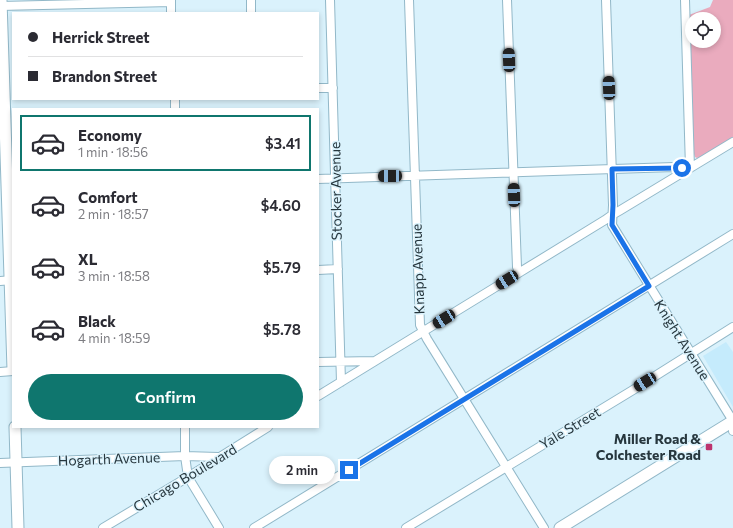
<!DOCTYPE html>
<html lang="en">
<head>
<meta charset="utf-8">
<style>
  :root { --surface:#fff; --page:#f7f7f7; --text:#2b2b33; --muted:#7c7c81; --line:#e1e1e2; --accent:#0f766e }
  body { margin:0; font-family:Commissioner,sans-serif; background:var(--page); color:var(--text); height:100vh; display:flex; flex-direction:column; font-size:15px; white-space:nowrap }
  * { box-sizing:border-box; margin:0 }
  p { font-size:13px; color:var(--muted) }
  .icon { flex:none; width:22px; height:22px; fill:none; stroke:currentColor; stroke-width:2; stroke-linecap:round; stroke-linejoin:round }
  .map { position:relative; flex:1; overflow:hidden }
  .sheet { position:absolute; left:12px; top:108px; width:307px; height:320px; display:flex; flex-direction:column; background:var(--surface); border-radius:0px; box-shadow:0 2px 6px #0003 }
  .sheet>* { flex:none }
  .top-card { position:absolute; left:12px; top:12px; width:307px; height:88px; border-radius:0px; box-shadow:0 2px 6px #0003; display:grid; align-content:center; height:88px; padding:0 16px; background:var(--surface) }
  .fabs { position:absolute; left:685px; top:12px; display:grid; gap:8px }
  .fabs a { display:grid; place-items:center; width:36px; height:36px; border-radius:50%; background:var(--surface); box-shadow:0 2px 6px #0003; font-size:20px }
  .end { position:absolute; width:18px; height:18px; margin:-9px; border:5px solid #1a73e8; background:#fff; box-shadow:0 0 0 2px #fff }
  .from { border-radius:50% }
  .bubble { position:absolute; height:28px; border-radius:14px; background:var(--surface); box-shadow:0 2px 6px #0003; font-size:13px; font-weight:600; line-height:28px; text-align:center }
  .car { position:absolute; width:12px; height:24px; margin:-12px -6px; border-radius:5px; box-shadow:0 0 3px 1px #0007; background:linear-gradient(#222 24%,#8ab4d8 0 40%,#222 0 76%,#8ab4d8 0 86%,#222 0) }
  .top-card b { display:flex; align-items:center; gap:14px; height:38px; font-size:15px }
  .top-card b+b { border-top:1px solid var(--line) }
  .top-card i { width:10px; height:10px; background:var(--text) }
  ul { padding:7px 0 0; list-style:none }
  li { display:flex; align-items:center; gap:12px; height:56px; margin:0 8px 6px; padding:0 8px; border:2px solid transparent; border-radius:0px }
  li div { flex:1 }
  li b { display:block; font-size:15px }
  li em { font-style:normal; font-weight:600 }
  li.current { border-color:var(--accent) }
  li>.icon { width:36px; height:36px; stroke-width:1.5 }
  .cta { display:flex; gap:8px; margin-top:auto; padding:8px 16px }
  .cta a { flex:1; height:46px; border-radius:24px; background:var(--accent); color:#fff; font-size:16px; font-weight:600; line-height:46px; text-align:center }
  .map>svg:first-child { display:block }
  .built { fill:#c5ebfc }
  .green { fill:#eaabbe; fill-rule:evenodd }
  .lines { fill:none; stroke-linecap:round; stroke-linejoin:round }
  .minor-casing { stroke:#92b8c8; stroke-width:10 }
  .major-casing { stroke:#92b8c8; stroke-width:13 }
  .minor { stroke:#fff; stroke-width:8 }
  .major { stroke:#fff; stroke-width:11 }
  .route { stroke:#1a73e8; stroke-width:5 }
  .poi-dot { fill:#bd346e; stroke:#daf2fc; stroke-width:1.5 }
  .labels { text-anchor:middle; stroke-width:3; stroke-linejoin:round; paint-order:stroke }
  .street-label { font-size:14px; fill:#27373e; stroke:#daf2fc }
  .poi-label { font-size:14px; font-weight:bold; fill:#27373e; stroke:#daf2fc; text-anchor:end }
</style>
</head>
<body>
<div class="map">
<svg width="733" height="528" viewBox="0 0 733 528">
  <rect width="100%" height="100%" fill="#daf2fc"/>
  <!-- built -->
  <path class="built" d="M726 342 733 352V407L703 356Z"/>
  <!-- green -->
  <path class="green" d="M713 0H733V137L700 157 697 158 695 157 694 154 689 15 710 7ZM692 19H714V41H692Z"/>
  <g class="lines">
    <defs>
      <path id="minor" d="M171 0V13
        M251 0V13
        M330 0 341 382
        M409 0 420 325 427 339 544 528
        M507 0 517 267 519 272
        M606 0 613 205 612 225 728 413 733 421V431
        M0 6 171 2
        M318 88H333
        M175 99V109
        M318 179 674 167 690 168 685 0
        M318 270 338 269
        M0 281 13 280
        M318 362 374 361
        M0 372 13 371
        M318 396 605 220 612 215 619 211 733 142
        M185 427V456L188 477 219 528
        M0 463 185 456 218 457
        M103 528 188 477 268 427
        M254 528 733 234
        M406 528 633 390 733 327"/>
      <path id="major" d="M1 0 13 369
        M15 427 18 528
        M560 528 733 421"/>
    </defs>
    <!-- minor casing -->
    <use href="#minor" class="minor-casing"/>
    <!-- major casing -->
    <use href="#major" class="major-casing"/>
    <!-- minor -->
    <use href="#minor" class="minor"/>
    <!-- major -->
    <use href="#major" class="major"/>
  </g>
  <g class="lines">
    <!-- route -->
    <path class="route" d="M349 470 649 286 612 225 613 205 612 169 682 168"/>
  </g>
  <!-- markers -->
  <rect class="poi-dot" x="705" y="443" width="8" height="8" rx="2"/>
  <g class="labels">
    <!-- street labels -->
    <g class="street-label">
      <text transform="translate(336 191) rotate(-91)" y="5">Stocker Avenue</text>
      <text transform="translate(418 269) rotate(-92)" y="5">Knapp Avenue</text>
      <text transform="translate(682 340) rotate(58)" y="5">Knight Avenue</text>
      <text transform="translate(570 428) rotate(-31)" y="5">Yale Street</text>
      <text transform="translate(109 459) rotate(-2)" y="5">Hogarth Avenue</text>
      <text transform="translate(185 478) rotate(-31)" y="5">Chicago Boulevard</text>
    </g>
    <!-- poi labels -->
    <g class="poi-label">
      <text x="701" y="444">Miller Road &amp;<tspan x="701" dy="16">Colchester Road</tspan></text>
    </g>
  </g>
</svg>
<div class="fabs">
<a><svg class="icon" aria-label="locate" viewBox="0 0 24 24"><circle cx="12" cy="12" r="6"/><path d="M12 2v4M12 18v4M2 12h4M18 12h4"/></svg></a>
</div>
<i class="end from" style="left:682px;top:168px"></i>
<i class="end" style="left:349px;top:470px"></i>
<div class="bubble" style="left:269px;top:456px;width:66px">2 min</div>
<i class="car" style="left:509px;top:60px;rotate:358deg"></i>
<i class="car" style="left:609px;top:88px;rotate:358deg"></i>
<i class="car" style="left:390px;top:176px;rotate:269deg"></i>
<i class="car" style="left:514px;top:195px;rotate:358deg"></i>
<i class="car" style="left:507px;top:280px;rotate:238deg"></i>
<i class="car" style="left:444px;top:319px;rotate:238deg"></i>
<i class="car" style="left:645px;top:382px;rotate:238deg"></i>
<div class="top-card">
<b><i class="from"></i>Herrick Street</b>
<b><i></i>Brandon Street</b>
</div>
<section class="sheet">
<ul>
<li class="current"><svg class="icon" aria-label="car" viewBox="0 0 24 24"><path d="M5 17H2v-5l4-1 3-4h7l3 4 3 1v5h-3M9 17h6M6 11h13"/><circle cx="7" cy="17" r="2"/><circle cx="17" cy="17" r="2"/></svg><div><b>Economy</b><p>1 min · 18:56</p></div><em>$3.41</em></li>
<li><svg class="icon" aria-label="car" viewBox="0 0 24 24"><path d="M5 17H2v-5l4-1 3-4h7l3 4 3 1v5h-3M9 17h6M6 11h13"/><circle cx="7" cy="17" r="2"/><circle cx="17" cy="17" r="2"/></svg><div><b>Comfort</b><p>2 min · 18:57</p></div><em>$4.60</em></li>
<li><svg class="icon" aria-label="car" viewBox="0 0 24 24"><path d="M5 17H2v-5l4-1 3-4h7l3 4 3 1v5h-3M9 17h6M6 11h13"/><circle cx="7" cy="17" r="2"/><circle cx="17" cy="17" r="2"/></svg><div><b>XL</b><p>3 min · 18:58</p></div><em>$5.79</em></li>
<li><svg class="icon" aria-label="car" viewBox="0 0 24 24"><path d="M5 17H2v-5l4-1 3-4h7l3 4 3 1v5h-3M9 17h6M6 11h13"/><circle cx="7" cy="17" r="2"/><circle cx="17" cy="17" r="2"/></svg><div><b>Black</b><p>4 min · 18:59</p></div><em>$5.78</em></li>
</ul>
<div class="cta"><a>Confirm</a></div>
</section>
</div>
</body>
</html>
